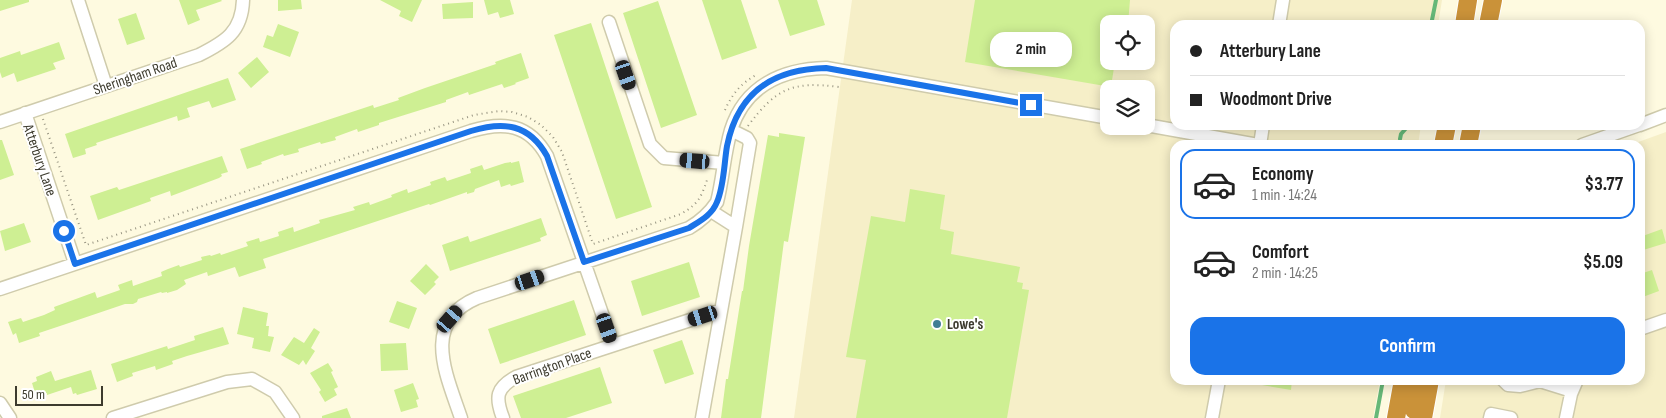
<!DOCTYPE html>
<html lang="en">
<head>
<meta charset="utf-8">
<style>
  :root { --surface:#fff; --page:#f2f2f2; --text:#222; --muted:#767676; --line:#e0e0e0; --accent:#1a73e8 }
  body { margin:0; font-family:"Sofia Sans Condensed",sans-serif; background:var(--page); color:var(--text); height:100vh; display:flex; flex-direction:column; font-size:19px; white-space:nowrap }
  * { box-sizing:border-box; margin:0 }
  p { font-size:16px; color:var(--muted) }
  .icon { flex:none; width:28px; height:28px; fill:none; stroke:currentColor; stroke-width:2; stroke-linecap:round; stroke-linejoin:round }
  .map { position:relative; flex:1; overflow:hidden }
  .sheet { position:absolute; left:1170px; top:140px; width:475px; height:245px; display:flex; flex-direction:column; background:var(--surface); border-radius:15px; box-shadow:0 2px 12px #0003 }
  .sheet>* { flex:none }
  .banner { position:absolute; left:1170px; top:20px; width:475px; height:110px; border-radius:15px; box-shadow:0 2px 12px #0003; display:grid; align-content:center; height:110px; padding:0 20px; background:var(--surface) }
  .controls { position:absolute; left:1100px; top:15px; display:grid; gap:10px }
  .controls a { display:grid; place-items:center; width:55px; height:55px; border-radius:10px; background:var(--surface); box-shadow:0 2px 12px #0003; font-size:25px }
  .scale { position:absolute; left:15px; bottom:12px; width:88px; box-sizing:border-box; padding-left:5px; border:2px solid #3d3b2e; border-top:0; font-size:14px; line-height:18px; white-space:nowrap; color:#3d3b2e; -webkit-text-stroke:4px #fff; paint-order:stroke }
  .end { position:absolute; width:22px; height:22px; margin:-11px; border:6px solid #1a73e8; background:#fff; box-shadow:0 0 0 2px #fff }
  .from { border-radius:50% }
  .bubble { position:absolute; height:35px; border-radius:15px; background:var(--surface); box-shadow:0 2px 12px #0003; font-size:16px; font-weight:700; line-height:35px; text-align:center }
  .car { position:absolute; width:15px; height:30px; margin:-15px -8px; border-radius:6px; box-shadow:0 0 4px 1px #0007; background:linear-gradient(#222 24%,#8ab4d8 0 40%,#222 0 76%,#8ab4d8 0 86%,#222 0) }
  .banner b { display:flex; align-items:center; gap:18px; height:48px; font-size:19px }
  .banner b+b { border-top:1px solid var(--line) }
  .banner i { width:12px; height:12px; background:var(--text) }
  ul { padding:9px 0 0; list-style:none }
  li { display:flex; align-items:center; gap:15px; height:70px; margin:0 10px 8px; padding:0 10px; border:2px solid transparent; border-radius:15px }
  li div { flex:1 }
  li b { display:block; font-size:19px }
  li em { font-style:normal; font-weight:700 }
  li.on { border-color:var(--accent) }
  li>.icon { width:45px; height:45px; stroke-width:1.5 }
  .cta { display:flex; gap:10px; margin-top:auto; padding:10px 20px }
  .cta a { flex:1; height:58px; border-radius:15px; background:var(--accent); color:#fff; font-size:20px; font-weight:700; line-height:58px; text-align:center }
  .map>svg:first-child { display:block }
  .built { fill:#f6efc8; fill-rule:evenodd }
  .lines { fill:none; stroke-linecap:round; stroke-linejoin:round }
  .stream { stroke:#66b878; stroke-width:4 }
  .building { fill:#ceef93 }
  .minor-casing { stroke:#cfcbac; stroke-width:15 }
  .highway-casing { stroke:#fff; stroke-width:20 }
  .path { stroke:#989582; stroke-width:2; stroke-dasharray:1 4; stroke-linecap:butt }
  .minor { stroke:#fff; stroke-width:12 }
  .highway { stroke:#ca9239; stroke-width:18 }
  .route { stroke:#1a73e8; stroke-width:6 }
  .poi-dot { fill:#407e94; stroke:#fff; stroke-width:2 }
  .labels { text-anchor:middle; stroke-width:4; stroke-linejoin:round; paint-order:stroke }
  .street-label { font-size:15px; fill:#3d3b2e; stroke:#fff }
  .poi-label { font-size:15px; font-weight:bold; fill:#3d3b2e; stroke:#fff; text-anchor:start }
</style>
</head>
<body>
<div class="map">
<svg width="1666" height="418" viewBox="0 0 1666 418">
  <rect width="100%" height="100%" fill="#fefae0"/>
  <!-- built -->
  <path class="built" d="M852 0H1442L1438 25H1175V125H1421L1418 145H1175V380H1380L1373 418H794ZM1109 24H1146V61H1109ZM1109 89H1146V126H1109Z
    M1666 132V418H1440L1446 380H1640V145H1630Z"/>
  <g class="lines">
    <!-- stream -->
    <path class="stream" d="M1431 25 1436 0
      M1400 139 1401 134 1409 125
      M1376 418 1383 380"/>
  </g>
  <!-- building -->
  <path class="building" d="M0 0H29V2L0 11Z
    M179 0H221L222 1 196 10 200 20 188 25Z
    M278 0H301L302 9 278 11Z
    M380 0H422L412 22 399 16 401 11Z
    M484 0H510L514 14 500 18 498 12 488 15Z
    M702 0H741L757 48 722 60Z
    M778 0H817L825 25 790 36Z
    M975 0H1130L1128 24H1109V61H1115L1111 87 965 62Z
    M658 1 697 115 661 128 623 13Z
    M473 2V18L443 19 442 4Z
    M136 13 145 39 127 45 118 19Z
    M591 23 652 207 616 219 554 35Z
    M278 24 299 32 290 57 263 47 267 35 273 37Z
    M59 42 65 59 53 63 56 69 17 82 14 73 2 78 0 72V58L20 51 21 55Z
    M521 53 529 78 515 83 516 84 504 88 502 84 469 95 468 92 446 100V102L379 123V125L358 132 357 129 335 137 336 140 321 144 320 142 298 149 299 152 284 156 283 154 261 162 262 164 247 169 240 149 373 105 374 108 399 100 398 98 425 88 496 64 495 62Z
    M257 57 269 72 251 88 238 73Z
    M228 78 236 100 212 108 209 101 187 108 190 117 178 121 177 116 96 143 97 145 85 149 86 154 73 158 65 134Z
    M779 133 805 137 788 242 784 241 761 418H721L726 379H728L742 291H743L749 246 768 135 779 137Z
    M0 140H2L14 175 0 180Z
    M222 156 228 172 221 174 222 176 219 178 171 196 170 191 150 198 151 201 98 220 90 196 117 187 119 190Z
    M519 161 524 182 511 186 510 184 501 187 499 180 475 189 474 192 467 194V192L430 205 429 204 263 259 266 268 239 277 235 267 208 276 207 272 184 280 186 284 177 290 167 293V292L162 293 161 292 138 299 137 302 133 304H125L63 325 39 333 40 336 19 343 16 333 13 335 8 322 21 318 23 322 44 315 55 310 54 307 95 292 97 298 120 290 118 285 132 280 133 286 162 276 161 272 168 269 179 265 180 267 202 260 201 257 210 255 211 256 220 253 221 255 248 246 246 242 259 238 260 242 279 236 278 232 293 227 294 232 320 223 319 220 355 210 353 207 369 202 370 205 392 197 391 195 407 189 408 193 431 185 430 182 445 177 447 181 471 173 470 169 482 165 484 170 505 163 511 162V163Z
    M910 189 945 195 940 229 954 232 951 254 1020 267 1017 282 1023 283 1022 289 1029 290 1007 418H856L866 360 846 357 871 216 905 222Z
    M541 218 547 235 540 238 541 241 450 271 442 245 468 236 470 242Z
    M24 223 31 242 5 251 0 231Z
    M1662 229 1666 243 1640 251V237Z
    M689 262 700 297 642 316 631 281Z
    M426 264 439 277 434 282 436 284 425 295 410 281Z
    M1652 270 1659 291 1640 298V274Z
    M574 300 586 335 500 364 488 329Z
    M397 301 417 308 409 329 389 322Z
    M243 307 268 313 266 326H269L268 336 274 337 270 352 252 348 254 338 237 334Z
    M223 327 229 344 187 356 172 361 173 364 156 370 155 366 132 373 133 376 117 382 111 364 167 346 168 349 195 340 194 336Z
    M314 328 320 332 311 348 315 351 306 365 303 360 299 365 281 355 294 337 304 343Z
    M682 340 694 374 665 384 653 350Z
    M406 343 408 370 381 371 380 344Z
    M328 363 333 371 331 372 338 387 334 389 337 395 325 402 319 392 321 390 310 373Z
    M600 367 612 403 566 418H521L513 396Z
    M91 370 97 389 77 395 76 393 73 394 71 387 47 395V393L36 396 32 383 37 381 36 377 51 371 55 381Z
    M1263 380H1292L1291 390 1262 385Z
    M413 383 419 399 416 400 418 407 401 412 394 390Z
    M347 408 351 418H322V416Z"/>
  <g class="lines">
    <defs>
      <path id="minor" d="M78 0 106 86
        M609 22 650 144 664 158 724 163
        M1279 25 1283 0
        M25 113 75 263
        M0 122 199 55C225 42 242 32 243 0
        M1146 125 1258 145
        M1640 125 1666 115
        M731 130 747 138 750 143 736 227
        M1260 145 1263 125
        M1582 145 1639 125
        M0 289 471 131C504 121 529 124 547 156L613 345
        M1640 329 1666 320
        M1503 380 1508 385 1520 386 1540 381 1572 391
        M0 403 10 418
        M113 418 227 382 252 379 275 392 293 418
        M461 418C447 376 420 322 477 298L689 228C701 221 709 214 717 202 723 179 724 154 731 130 745 86 782 69 826 68L1109 118
        M503 418C495 397 496 388 516 377L721 310
        M702 418 736 227 711 211
        M1212 418 1219 380
        M1490 418 1491 414 1511 418
        M1566 418 1571 394 1577 380"/>
      <path id="highway" d="M1464 25 1468 0
        M1488 25 1493 0
        M1443 145 1447 125
        M1468 145 1472 125
        M1414 410 1417 380
        M1396 418 1403 380
        M1423 418 1430 380"/>
    </defs>
    <!-- minor casing -->
    <use href="#minor" class="minor-casing"/>
    <!-- highway casing -->
    <use href="#highway" class="highway-casing"/>
    <!-- path -->
    <path class="path" d="M725 110C732 94 742 82 758 74
      M43 119 86 245 474 115 499 111 512 112 528 117 541 125 553 137 562 152 593 244 681 214C698 204 701 198 707 180
      M748 126C776 88 793 81 839 87"/>
    <!-- minor -->
    <use href="#minor" class="minor"/>
    <!-- highway -->
    <use href="#highway" class="highway"/>
  </g>
  <g class="lines">
    <!-- route -->
    <path class="route" d="M64 231 75 264 471 131C504 121 529 124 547 156L584 262 689 228C700 221 712 215 717 202 724 186 724 164 727 146 738 92 773 69 826 68L1031 105"/>
  </g>
  <!-- markers -->
  <circle class="poi-dot" cx="937" cy="324" r="5"/>
  <g class="labels">
    <!-- street labels -->
    <g class="street-label">
      <text transform="translate(135 76) rotate(-19)" y="5">Sheringham Road</text>
      <text transform="translate(40 160) rotate(71)" y="5">Atterbury Lane</text>
      <text transform="translate(552 366) rotate(-20)" y="5">Barrington Place</text>
    </g>
    <!-- poi labels -->
    <g class="poi-label">
      <text x="947" y="329">Lowe's</text>
    </g>
  </g>
</svg>
<div class="controls">
<a><svg class="icon" aria-label="locate" viewBox="0 0 24 24"><circle cx="12" cy="12" r="6"/><path d="M12 2v4M12 18v4M2 12h4M18 12h4"/></svg></a>
<a><svg class="icon" aria-label="layers" viewBox="0 0 24 24"><path d="M12 4l9 5-9 5-9-5zM3 14l9 5 9-5"/></svg></a>
</div>
<div class="scale">50 m</div>
<i class="end from" style="left:64px;top:231px"></i>
<i class="end" style="left:1031px;top:105px"></i>
<div class="bubble" style="left:990px;top:32px;width:82px">2 min</div>
<i class="car" style="left:626px;top:75px;rotate:161deg"></i>
<i class="car" style="left:695px;top:161px;rotate:275deg"></i>
<i class="car" style="left:530px;top:280px;rotate:71deg"></i>
<i class="car" style="left:703px;top:316px;rotate:252deg"></i>
<i class="car" style="left:450px;top:319px;rotate:41deg"></i>
<i class="car" style="left:607px;top:328px;rotate:161deg"></i>
<div class="banner">
<b><i class="from"></i>Atterbury Lane</b>
<b><i></i>Woodmont Drive</b>
</div>
<section class="sheet">
<ul>
<li class="on"><svg class="icon" aria-label="car" viewBox="0 0 24 24"><path d="M5 17H2v-5l4-1 3-4h7l3 4 3 1v5h-3M9 17h6M6 11h13"/><circle cx="7" cy="17" r="2"/><circle cx="17" cy="17" r="2"/></svg><div><b>Economy</b><p>1 min · 14:24</p></div><em>$3.77</em></li>
<li><svg class="icon" aria-label="car" viewBox="0 0 24 24"><path d="M5 17H2v-5l4-1 3-4h7l3 4 3 1v5h-3M9 17h6M6 11h13"/><circle cx="7" cy="17" r="2"/><circle cx="17" cy="17" r="2"/></svg><div><b>Comfort</b><p>2 min · 14:25</p></div><em>$5.09</em></li>
</ul>
<div class="cta"><a>Confirm</a></div>
</section>
</div>
</body>
</html>
